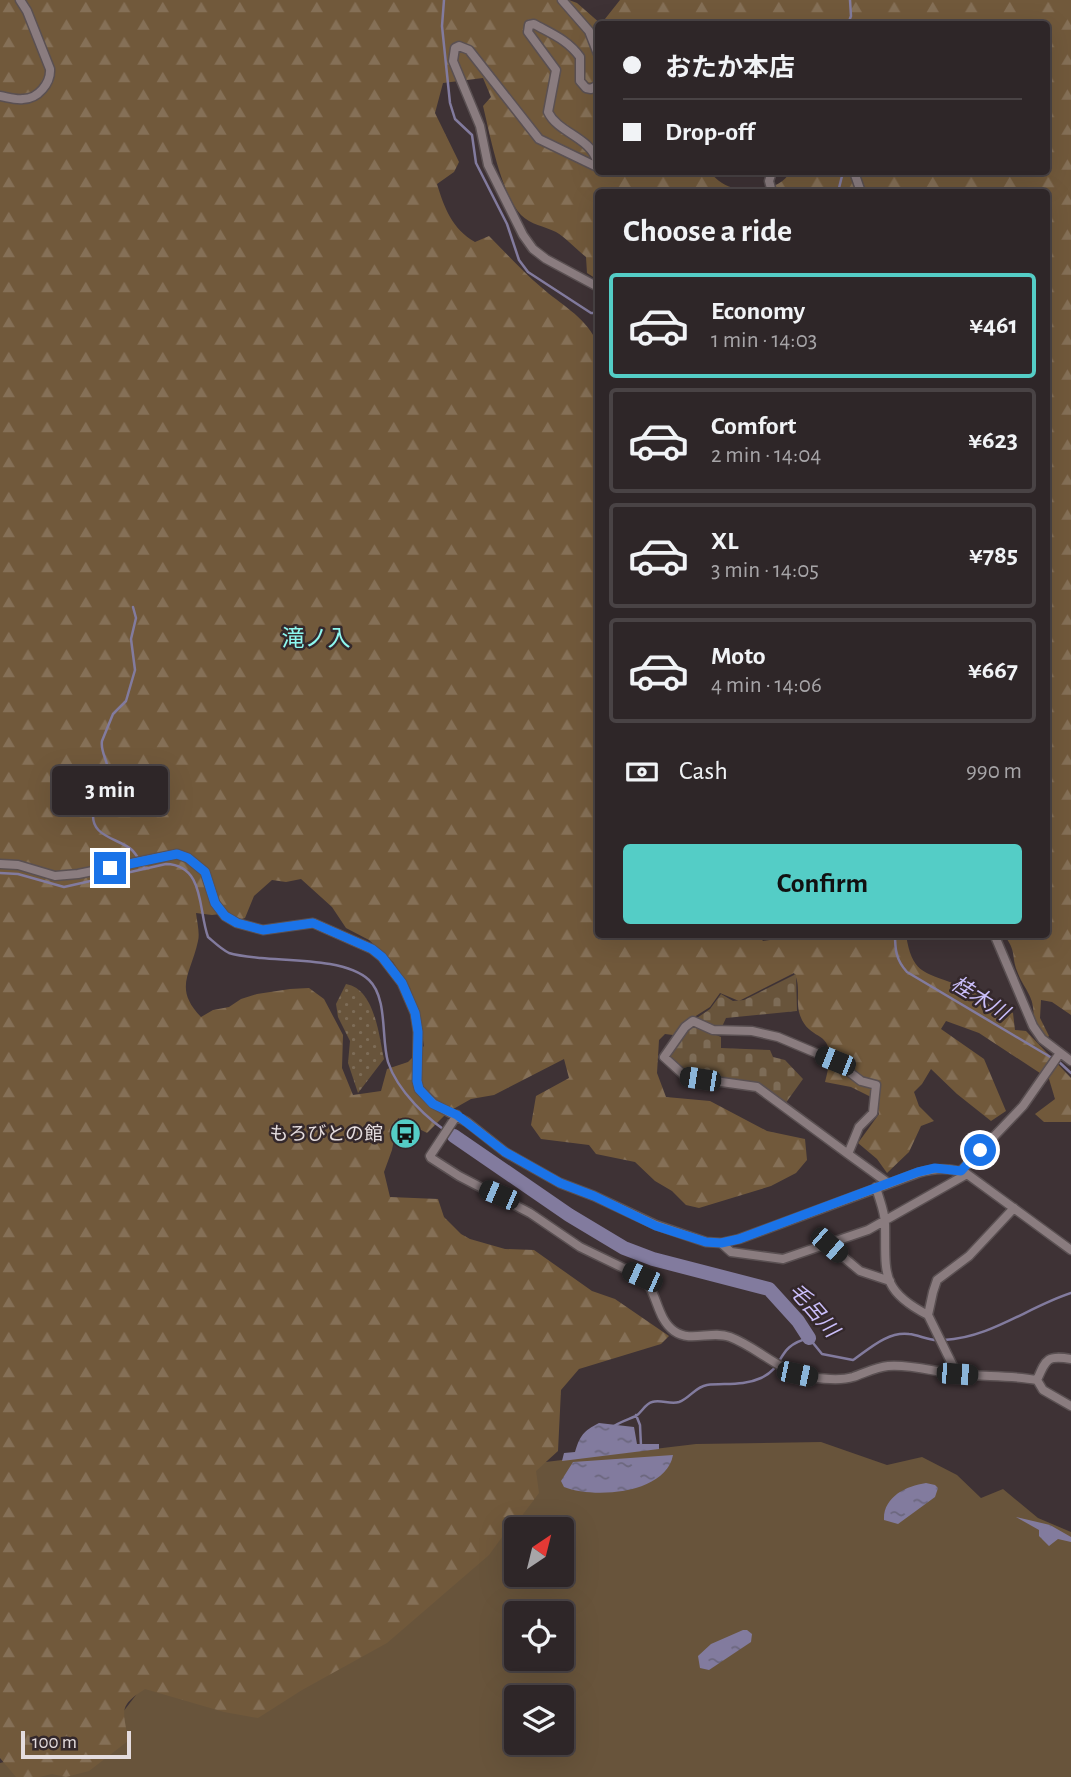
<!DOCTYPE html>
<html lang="en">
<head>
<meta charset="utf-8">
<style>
  :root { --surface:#2e2628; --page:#3a3234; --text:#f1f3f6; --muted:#a7a5a8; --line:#494345; --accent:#54cdc6 }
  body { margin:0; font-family:"Alegreya Sans","Noto Sans JP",sans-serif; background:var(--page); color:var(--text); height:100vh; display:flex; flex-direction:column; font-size:26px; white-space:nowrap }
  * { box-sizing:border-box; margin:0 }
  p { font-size:23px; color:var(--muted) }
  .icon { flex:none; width:38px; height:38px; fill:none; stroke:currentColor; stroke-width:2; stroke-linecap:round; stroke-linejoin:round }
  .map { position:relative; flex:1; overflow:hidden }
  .drawer { position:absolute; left:595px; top:189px; width:455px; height:749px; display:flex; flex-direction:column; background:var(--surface); border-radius:7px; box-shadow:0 7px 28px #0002,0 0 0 2px var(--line) }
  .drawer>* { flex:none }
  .hud { position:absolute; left:595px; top:21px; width:455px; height:154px; border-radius:7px; box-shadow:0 7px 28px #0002,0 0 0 2px var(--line); display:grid; align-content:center; height:154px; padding:0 28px; background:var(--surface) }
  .needle { width:46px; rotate:35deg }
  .controls { position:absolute; left:504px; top:1517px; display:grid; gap:14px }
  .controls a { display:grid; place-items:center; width:70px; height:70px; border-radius:7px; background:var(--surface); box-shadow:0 7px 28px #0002,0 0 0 2px var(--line); font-size:35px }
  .scale { position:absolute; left:21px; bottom:18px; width:110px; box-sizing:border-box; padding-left:7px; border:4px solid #e4dcde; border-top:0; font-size:19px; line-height:24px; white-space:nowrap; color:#e4dcde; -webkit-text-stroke:5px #34282b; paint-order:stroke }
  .end { position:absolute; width:32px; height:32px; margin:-16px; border:9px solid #1a73e8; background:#fff; box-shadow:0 0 0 4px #fff }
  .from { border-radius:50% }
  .bubble { position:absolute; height:49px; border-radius:7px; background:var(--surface); box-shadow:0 7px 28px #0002,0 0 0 2px var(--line); font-size:23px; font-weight:600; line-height:49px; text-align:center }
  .car { position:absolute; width:21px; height:42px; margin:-21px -10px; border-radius:9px; box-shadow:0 0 5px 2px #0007; background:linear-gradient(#222 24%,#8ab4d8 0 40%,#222 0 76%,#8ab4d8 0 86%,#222 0) }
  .hud b { display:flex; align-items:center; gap:24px; height:66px; font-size:26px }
  .hud b+b { border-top:2px solid var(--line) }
  .hud i { width:18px; height:18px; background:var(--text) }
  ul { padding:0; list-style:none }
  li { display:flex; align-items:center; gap:21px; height:105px; margin:0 14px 10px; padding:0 14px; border:4px solid var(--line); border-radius:7px }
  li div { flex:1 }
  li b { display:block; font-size:26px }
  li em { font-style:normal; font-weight:600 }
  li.current { border-color:var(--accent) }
  li>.icon { width:63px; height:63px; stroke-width:1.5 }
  h2 { padding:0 28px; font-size:32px; line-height:84px }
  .pay { display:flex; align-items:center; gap:18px; height:77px; padding:0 28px; font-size:26px }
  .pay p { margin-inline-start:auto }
  .cta { display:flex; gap:14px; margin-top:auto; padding:14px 28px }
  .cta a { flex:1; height:80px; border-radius:7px; background:var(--accent); color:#111; font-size:28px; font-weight:600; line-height:80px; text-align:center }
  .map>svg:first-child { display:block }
  .green { fill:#68543b; fill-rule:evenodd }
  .forest { fill:url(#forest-firs); fill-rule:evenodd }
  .cemetery { fill:url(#cemetery-stones) }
  .garden { fill:url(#garden-dots) }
  .water { fill:url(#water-ripples) }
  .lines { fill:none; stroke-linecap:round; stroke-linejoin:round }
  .stream { stroke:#827b9e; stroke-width:2.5 }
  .river { stroke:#827b9e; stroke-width:14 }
  .street-casing { stroke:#5a5052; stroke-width:11 }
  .street { stroke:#8a7c7f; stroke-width:8 }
  .route { stroke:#1a73e8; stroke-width:9 }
  .labels { text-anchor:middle; stroke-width:5; stroke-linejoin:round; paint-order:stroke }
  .poi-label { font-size:19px; fill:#e4dcde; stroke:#34282b; text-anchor:end }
  .water-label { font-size:21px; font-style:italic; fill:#cabefa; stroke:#34282b }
  .quarter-label { font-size:23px; fill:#8df8f0; stroke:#34282b }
</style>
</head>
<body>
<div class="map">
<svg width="1071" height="1777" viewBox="0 0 1071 1777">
  <defs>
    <pattern id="forest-firs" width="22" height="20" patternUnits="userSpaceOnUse" patternTransform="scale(1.75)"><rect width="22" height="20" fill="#71593b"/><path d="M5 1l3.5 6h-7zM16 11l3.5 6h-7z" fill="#857057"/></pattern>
    <pattern id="cemetery-stones" width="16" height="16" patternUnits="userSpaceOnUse" patternTransform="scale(1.75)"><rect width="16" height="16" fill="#68543b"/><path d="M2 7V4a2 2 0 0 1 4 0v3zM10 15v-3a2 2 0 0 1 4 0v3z" fill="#7d6c57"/></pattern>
    <pattern id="garden-dots" width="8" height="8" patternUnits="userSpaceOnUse" patternTransform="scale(1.75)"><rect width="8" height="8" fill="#68543b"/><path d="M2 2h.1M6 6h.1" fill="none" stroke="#7d6c57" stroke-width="1.8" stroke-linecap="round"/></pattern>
    <pattern id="water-ripples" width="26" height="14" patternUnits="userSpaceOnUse" patternTransform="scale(1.75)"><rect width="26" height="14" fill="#827b9e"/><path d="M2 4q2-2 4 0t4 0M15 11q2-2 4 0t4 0" fill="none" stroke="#6c677e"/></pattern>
  </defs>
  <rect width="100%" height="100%" fill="#3e3235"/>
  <!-- green -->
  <path class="green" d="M821 1442 887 1465 922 1457 957 1475 981 1498 1003 1489 1038 1518 1071 1532V1777H0V1763L106 1734 146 1682 537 1463 696 1444ZM516 1530H562V1575H516ZM516 1614H562V1659H516ZM516 1698H562V1743H516Z"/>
  <!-- forest -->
  <path class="forest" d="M0 0H569L577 3 601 24H598V172H708C713 175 717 180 722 183 741 195 779 193 790 172H1046V24H601L620 0H1071V1015L1052 1002 1041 1000 1040 1018 1049 1036 1046 1039 1033 1019C1036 997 1024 990 1017 971 1011 955 1017 952 1004 935L1046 934V192H598V280L587 273 586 257C576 249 566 238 556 232 544 226 531 225 521 215 501 194 490 135 483 106L491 97 483 78 443 83 435 113 459 162 454 172 437 184C444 207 452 229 475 242L489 236C506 253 522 271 541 287 561 305 583 315 596 340L598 339V934H757L763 941 770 940 780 934 906 935C912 972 922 972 956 984L959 989 976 988 993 1010 1002 1005 1013 1013 1015 1030 1026 1031 1071 1078V1122H1044L1035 1114 1055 1099 1049 1079 979 1033 946 1021 941 1029 984 1059 1006 1111 991 1121 957 1094 931 1069 922 1084 914 1092 919 1106 934 1121 921 1126 909 1152 887 1173 877 1159 858 1143 879 1114 873 1098 851 1087 825 1082C841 1022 809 1048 799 1012 796 999 801 985 794 973L739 1001 720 993 710 1007 680 1026 673 1035 665 1034 659 1040 657 1073 666 1097 710 1101 767 1131 805 1139 807 1160 796 1173 771 1186 699 1208 686 1205 672 1191 655 1181 635 1162 596 1154 589 1145 541 1139 531 1125 536 1096 569 1078 564 1059 494 1095 471 1099 448 1112 427 1133 398 1118 392 1150 384 1172 390 1197 438 1199 444 1217 461 1234 470 1239 505 1249 534 1250 592 1291 615 1299 669 1336 661 1344 579 1369 561 1390 558 1451 536 1471 539 1493 518 1521 511 1525 489 1555 387 1643 302 1690 258 1718 224 1712 145 1689C117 1707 124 1710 128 1741L89 1771 66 1777 52 1774 39 1777H16L0 1758ZM301 879 332 907 346 928 369 940 393 962 410 988 419 1014 424 1046 408 1062 387 1069 381 1091 353 1095 342 1068 343 1035 324 999 309 988 290 989 257 994 241 999 229 1007 213 1010 201 1017C173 988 191 974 198 941 200 933 197 922 196 913L212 915 229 913 238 920 245 918 254 896 272 880 286 882Z"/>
  <!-- cemetery -->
  <path class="cemetery" d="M796 974 797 1011 726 1018 721 1029 694 1020 710 1009 721 994 733 1001 744 1000Z
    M694 1026 721 1037V1048L770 1050 773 1057 785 1060 803 1079 785 1104 758 1085 688 1075 668 1057 687 1029Z"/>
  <!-- garden -->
  <path class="garden" d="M346 984C375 989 379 1036 384 1059L358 1093 348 1063 350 1041 338 1017 336 1004Z"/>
  <!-- water -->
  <path class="water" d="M599 1423 634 1427 637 1444H659V1449L562 1461 564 1453 575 1452C580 1436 583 1431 599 1423Z
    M673 1455C666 1494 594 1499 564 1487L561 1481 573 1462Z
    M926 1483 935 1485 938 1488 935 1497 898 1524 884 1520C883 1497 906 1486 926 1483Z
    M1016 1517 1050 1525 1071 1537V1542L1058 1539 1049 1546 1039 1536V1530Z
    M743 1630H747L752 1634 751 1642 709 1670 700 1668 698 1656 711 1644Z"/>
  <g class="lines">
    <!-- stream -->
    <path class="stream" d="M444 0 442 26 450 103 455 119 472 135 476 163 507 224 519 260 528 272 591 313H598
      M848 24 851 16 850 0
      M838 192 843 172
      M133 607 136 618 131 639 135 670 126 701 113 714 102 741C100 752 109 762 108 773 107 787 97 797 94 809 87 837 119 838 132 850 137 855 141 863 145 869
      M0 873 18 874 64 887 166 864C205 865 198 910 208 937 214 942 221 949 229 953 238 956 251 957 261 958 291 961 346 959 369 980 388 998 381 1039 388 1062 397 1090 428 1121 454 1136
      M895 934C895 950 896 960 907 972L1052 1058
      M1058 1061 1071 1073
      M944 1340C990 1338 1028 1307 1071 1293
      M636 1415 640 1425 641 1446
      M611 1428C619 1422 627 1420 636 1416 642 1412 645 1404 652 1402 661 1399 670 1405 679 1402 690 1398 695 1387 707 1385 725 1383 744 1386 761 1378 787 1366 774 1347 809 1338L822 1354 853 1360C869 1349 888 1331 909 1334 919 1335 927 1340 937 1340"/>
    <!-- river -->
    <path class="river" d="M454 1136 569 1215 624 1248 653 1259 769 1289 798 1321 809 1338"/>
    <defs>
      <path id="street" d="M562 0 589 31 598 54
        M598 85 591 89 586 88 580 81V57C568 40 552 34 534 24L529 25 528 32 556 70 548 112C558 133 590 137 597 161L595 166 539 139 469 50 459 46 455 48 453 61 480 126 488 165 523 235 533 249 546 259 598 287
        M0 96C7 97 15 100 23 99 38 99 51 83 50 69L27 11 20 0
        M772 172 769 181 772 192
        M854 172 861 192
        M0 864 18 865 55 876 78 874 177 854 188 858 205 872 215 903 225 916 237 923 263 930 313 923 372 949 382 957 402 983 415 1013 418 1032 417 1081 419 1089 434 1104 467 1122 505 1152 560 1183 594 1196 656 1225 706 1242 721 1243 739 1239 918 1173C935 1168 950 1167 967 1174L1071 1250
        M994 934 1033 1026 1042 1039 1071 1061
        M693 1021 713 1030 752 1031 778 1037 835 1061 861 1081 876 1085 873 1113 859 1127 848 1154 757 1087 686 1077 664 1057 685 1027Z
        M457 1115 430 1156 431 1158 459 1176 530 1213 580 1247 642 1277C658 1292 656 1318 674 1331 691 1343 711 1330 730 1337 759 1348 779 1372 811 1377 824 1379 840 1381 853 1377 865 1373 876 1367 888 1366 911 1364 935 1372 957 1374 984 1377 1010 1375 1037 1380L1043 1390 1071 1406
        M848 1154 888 1183
        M961 1171 1023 1106 1060 1053
        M876 1187C879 1199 885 1212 885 1224 886 1272 879 1290 928 1315
        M721 1243 731 1252 783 1259 868 1230 967 1174
        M829 1245 860 1271 890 1281
        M957 1374 928 1315 933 1292 937 1280 969 1256 1014 1208
        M1037 1380C1046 1359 1047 1355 1071 1359"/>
    </defs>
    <!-- street casing -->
    <use href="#street" class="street-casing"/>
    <!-- street -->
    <use href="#street" class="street"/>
  </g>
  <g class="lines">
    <!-- route -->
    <path class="route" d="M110 868 177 854 188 858 205 872 215 903 225 916 237 923 263 930 313 923 372 949 382 957 402 983 415 1013 418 1032 417 1081 419 1089 433 1104 457 1115 505 1152 560 1183 594 1196 656 1226 706 1242 721 1243 739 1239 918 1172 935 1168 961 1171 980 1150"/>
  </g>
  <!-- icons -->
  <defs>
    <symbol id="bus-disc" viewBox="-11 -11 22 22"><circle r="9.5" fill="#54cdc6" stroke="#34282b"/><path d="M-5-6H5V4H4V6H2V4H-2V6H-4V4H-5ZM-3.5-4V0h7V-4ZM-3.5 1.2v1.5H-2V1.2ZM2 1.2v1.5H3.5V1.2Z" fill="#111"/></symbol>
  </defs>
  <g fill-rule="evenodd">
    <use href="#bus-disc" x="388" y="1116" width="35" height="35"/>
  </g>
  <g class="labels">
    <!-- poi labels -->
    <g class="poi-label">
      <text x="383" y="1140">もろびとの館</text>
    </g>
    <!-- water labels -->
    <g class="water-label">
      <text transform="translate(980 998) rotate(32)" y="7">桂木川</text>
      <text transform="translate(814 1310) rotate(49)" y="7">毛呂川</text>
    </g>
    <!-- quarter labels -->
    <g class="quarter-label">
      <text x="316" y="646">滝ノ入</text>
    </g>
  </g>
</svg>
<div class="controls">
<a><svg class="needle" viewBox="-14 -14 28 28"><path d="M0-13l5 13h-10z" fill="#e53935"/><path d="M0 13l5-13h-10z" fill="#a7a5a8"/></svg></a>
<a><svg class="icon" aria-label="locate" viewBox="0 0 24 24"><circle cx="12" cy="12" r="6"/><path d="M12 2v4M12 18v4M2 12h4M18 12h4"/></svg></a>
<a><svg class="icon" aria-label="layers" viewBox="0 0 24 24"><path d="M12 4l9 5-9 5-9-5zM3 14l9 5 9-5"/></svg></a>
</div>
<div class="scale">100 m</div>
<i class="end from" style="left:980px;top:1150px"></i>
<i class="end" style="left:110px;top:868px"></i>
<div class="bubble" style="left:52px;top:766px;width:116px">3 min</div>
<i class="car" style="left:835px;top:1061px;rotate:292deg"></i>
<i class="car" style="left:700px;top:1079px;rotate:279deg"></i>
<i class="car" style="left:499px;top:1195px;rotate:293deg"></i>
<i class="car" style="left:829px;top:1245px;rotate:131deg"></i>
<i class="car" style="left:642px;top:1277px;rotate:294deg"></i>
<i class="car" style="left:797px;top:1374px;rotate:102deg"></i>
<i class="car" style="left:957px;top:1374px;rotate:94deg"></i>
<div class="hud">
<b><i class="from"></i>おたか本店</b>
<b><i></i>Drop-off</b>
</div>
<section class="drawer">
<h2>Choose a ride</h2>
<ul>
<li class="current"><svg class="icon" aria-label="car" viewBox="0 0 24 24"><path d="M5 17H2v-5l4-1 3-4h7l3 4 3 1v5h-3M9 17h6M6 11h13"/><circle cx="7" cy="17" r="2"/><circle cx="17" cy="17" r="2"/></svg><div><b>Economy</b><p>1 min · 14:03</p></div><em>¥461</em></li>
<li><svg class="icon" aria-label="car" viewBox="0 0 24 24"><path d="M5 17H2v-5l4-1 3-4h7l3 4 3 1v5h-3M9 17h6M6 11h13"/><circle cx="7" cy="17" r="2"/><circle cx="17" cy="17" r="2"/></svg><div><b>Comfort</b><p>2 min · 14:04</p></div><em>¥623</em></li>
<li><svg class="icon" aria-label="car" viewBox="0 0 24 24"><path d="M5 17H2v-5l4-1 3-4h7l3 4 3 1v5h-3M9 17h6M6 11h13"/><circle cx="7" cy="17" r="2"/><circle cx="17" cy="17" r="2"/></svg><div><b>XL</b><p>3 min · 14:05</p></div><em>¥785</em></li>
<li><svg class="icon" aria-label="car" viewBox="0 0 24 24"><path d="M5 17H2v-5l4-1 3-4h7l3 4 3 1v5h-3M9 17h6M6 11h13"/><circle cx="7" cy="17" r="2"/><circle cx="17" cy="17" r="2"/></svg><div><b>Moto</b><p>4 min · 14:06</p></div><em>¥667</em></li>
</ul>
<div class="pay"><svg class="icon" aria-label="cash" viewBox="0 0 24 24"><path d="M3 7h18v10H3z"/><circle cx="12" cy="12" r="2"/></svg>Cash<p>990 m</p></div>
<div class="cta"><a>Confirm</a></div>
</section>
</div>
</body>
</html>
